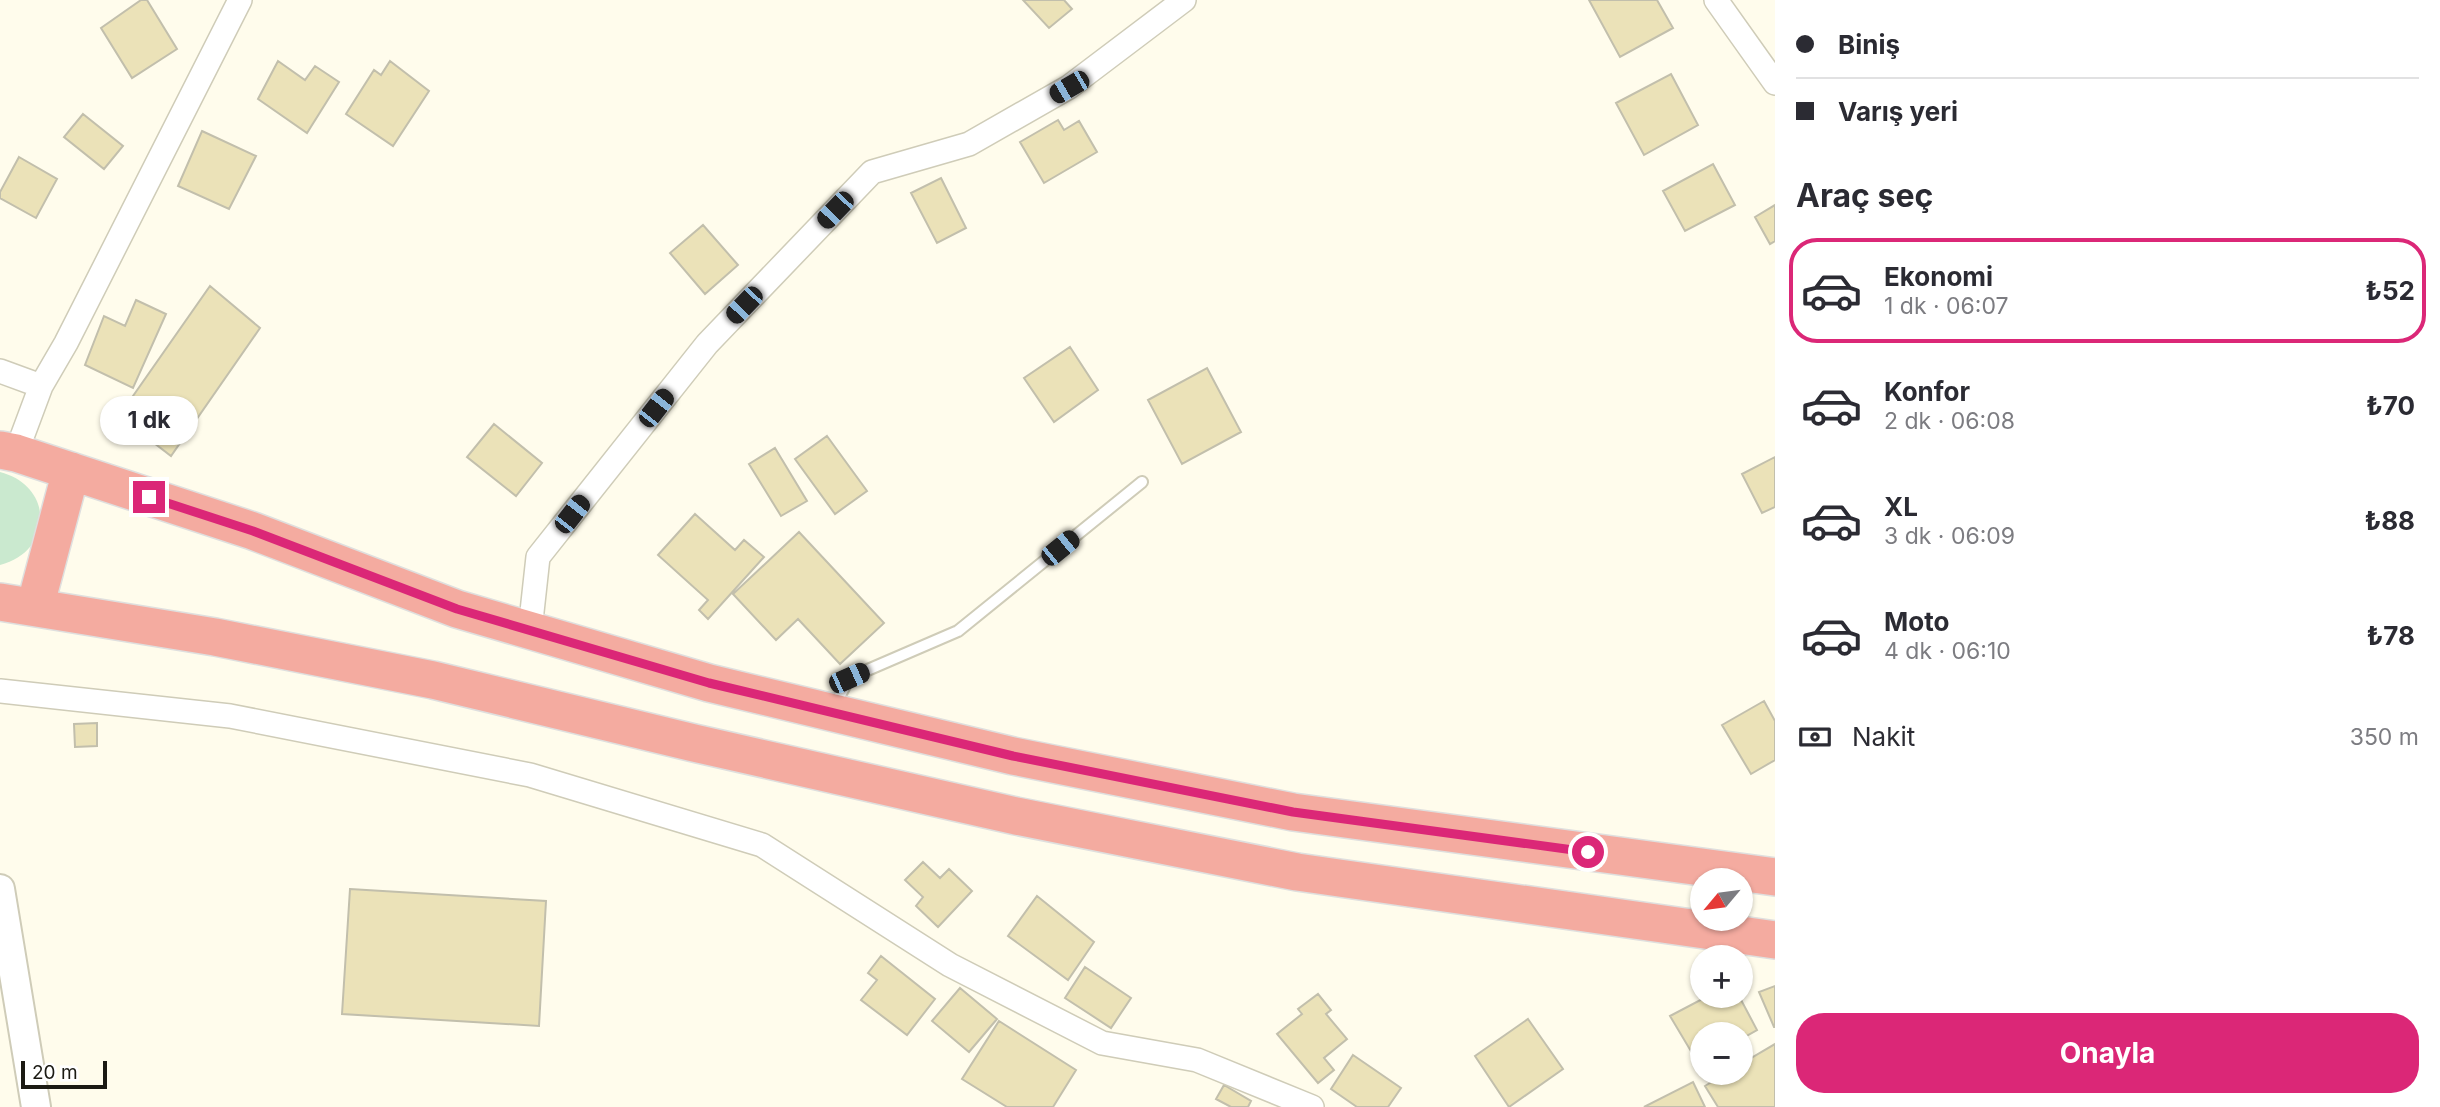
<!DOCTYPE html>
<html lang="tr">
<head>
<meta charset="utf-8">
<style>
  :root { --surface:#fff; --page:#f2f2f3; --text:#2b2b33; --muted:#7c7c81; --line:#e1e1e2; --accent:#db2777 }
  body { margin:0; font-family:Inter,sans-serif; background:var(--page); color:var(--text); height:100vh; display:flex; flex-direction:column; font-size:26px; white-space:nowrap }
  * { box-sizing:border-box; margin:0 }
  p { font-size:23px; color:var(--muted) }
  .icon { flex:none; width:38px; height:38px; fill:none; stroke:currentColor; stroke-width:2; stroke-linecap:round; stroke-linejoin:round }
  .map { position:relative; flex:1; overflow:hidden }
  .panel { display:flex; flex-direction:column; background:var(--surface); width:665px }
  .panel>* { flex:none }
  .top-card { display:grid; align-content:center; height:154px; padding:0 21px; background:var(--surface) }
  .needle { width:46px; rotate:241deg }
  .controls { position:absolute; left:1690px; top:868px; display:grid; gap:14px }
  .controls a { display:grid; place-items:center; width:63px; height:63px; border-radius:50%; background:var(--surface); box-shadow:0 2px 5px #0004; font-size:35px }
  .scale { position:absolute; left:21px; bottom:18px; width:86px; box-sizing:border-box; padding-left:7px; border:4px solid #1b1a13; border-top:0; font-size:19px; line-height:24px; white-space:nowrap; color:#1b1a13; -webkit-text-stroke:5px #fff; paint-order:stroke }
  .end { position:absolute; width:32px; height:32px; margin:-16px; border:9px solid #db2777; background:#fff; box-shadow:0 0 0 4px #fff }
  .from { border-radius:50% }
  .bubble { position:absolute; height:49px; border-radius:24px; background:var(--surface); box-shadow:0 2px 5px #0004; font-size:23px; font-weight:700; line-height:49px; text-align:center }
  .car { position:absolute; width:21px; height:42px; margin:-21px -10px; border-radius:9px; box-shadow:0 0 5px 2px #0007; background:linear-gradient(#222 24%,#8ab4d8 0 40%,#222 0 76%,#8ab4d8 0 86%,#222 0) }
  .top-card b { display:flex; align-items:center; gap:24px; height:66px; font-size:26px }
  .top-card b+b { border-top:2px solid var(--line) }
  .top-card i { width:18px; height:18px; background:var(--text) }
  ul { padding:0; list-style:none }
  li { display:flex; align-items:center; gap:21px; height:105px; margin:0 14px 10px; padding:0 7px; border:4px solid transparent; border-radius:28px }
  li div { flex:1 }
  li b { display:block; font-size:26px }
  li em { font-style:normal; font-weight:700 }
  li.current { border-color:var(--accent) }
  li>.icon { width:63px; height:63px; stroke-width:1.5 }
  h2 { padding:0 21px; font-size:32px; line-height:84px }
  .pay { display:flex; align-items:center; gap:18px; height:77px; padding:0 21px; font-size:26px }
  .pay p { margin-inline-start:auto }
  .button { display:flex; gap:14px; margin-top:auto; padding:14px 21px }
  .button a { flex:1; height:80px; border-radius:28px; background:var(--accent); color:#fff; font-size:28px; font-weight:700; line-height:80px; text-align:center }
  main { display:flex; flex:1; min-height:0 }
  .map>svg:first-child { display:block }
  .green { fill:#cae9cf }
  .building { fill:#ebe2b8; stroke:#c2bfac; stroke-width:2 }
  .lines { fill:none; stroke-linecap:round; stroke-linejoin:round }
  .service-casing { stroke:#cfccb8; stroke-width:14 }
  .minor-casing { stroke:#cfccb8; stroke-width:26 }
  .tertiary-casing { stroke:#cfccb8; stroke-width:32 }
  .trunk-casing { stroke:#dfdfde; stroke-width:40 }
  .service { stroke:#fff; stroke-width:10 }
  .minor { stroke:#fff; stroke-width:23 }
  .tertiary { stroke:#fff; stroke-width:28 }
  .trunk { stroke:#f4aba0; stroke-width:37 }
  .route { stroke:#db2777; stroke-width:9 }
</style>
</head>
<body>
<main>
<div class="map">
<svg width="1775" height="1107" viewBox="0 0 1775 1107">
  <rect width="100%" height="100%" fill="#fffcec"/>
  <!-- green -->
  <path class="green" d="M0 472C54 486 54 551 0 565Z"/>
  <!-- building -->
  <path class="building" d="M141 0H147L177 49 132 78 101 28Z
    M1023 0H1064L1072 9 1049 28Z
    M1589 0H1657L1673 28 1620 57Z
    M278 61 305 80 315 66 339 82 307 133 258 99Z
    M390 61 429 91 393 146 346 114 374 70 381 75Z
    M1671 74 1698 125 1644 155 1616 103Z
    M83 114 123 146 104 169 64 137Z
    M1058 120 1064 130 1079 121 1097 152 1044 183 1020 142Z
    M202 131 256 156 229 209 178 186Z
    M19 157 57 179 36 218 0 198V192Z
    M1713 164 1735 205 1685 231 1663 191Z
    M941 178 966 228 937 243 911 193Z
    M1775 205V241L1770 244 1755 217Z
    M703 225 738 265 705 294 670 253Z
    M210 286 260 328 171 456 119 416Z
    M136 300 166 314 133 388 85 365 104 316 125 326Z
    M1070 347 1098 390 1054 422 1024 378Z
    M1207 368 1241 432 1182 464 1148 400Z
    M494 424 542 463 516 496 467 457Z
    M827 436 867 491 835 514 795 459Z
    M775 448 807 501 781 516 749 464Z
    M1775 457V507L1762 513 1742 474Z
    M695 514 735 550 744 540 764 557 708 619 699 610 708 600 658 555Z
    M799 532 884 623 840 664 798 619 776 640 733 594Z
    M1764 701 1775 721V760L1751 774 1722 725Z
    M97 723V746L75 747 74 724Z
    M923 862 940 878 949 869 972 891 938 927 916 906 923 897 905 880Z
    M350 889 546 901 539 1026 342 1014Z
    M1037 896 1094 942 1068 980 1008 936Z
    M881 956 935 999 907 1035 861 1000 877 980 868 973Z
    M1085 967 1131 998 1111 1028 1065 998Z
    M1775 986V1027H1774L1759 992Z
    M960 988 997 1019 969 1052 932 1021Z
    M1318 994 1331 1010 1326 1014 1347 1039 1324 1058 1334 1070 1318 1083 1277 1034 1302 1014 1298 1009Z
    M1708 996H1739L1757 1030 1741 1039V1034H1703V1060L1698 1063 1670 1016Z
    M1528 1019 1563 1069 1509 1107 1475 1056Z
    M999 1021 1076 1070 1053 1107H1007L962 1079Z
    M1775 1044V1107H1718L1705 1086 1726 1073H1741V1064Z
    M1353 1055 1401 1088 1388 1107H1357L1331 1089Z
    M1693 1082 1705 1107H1644Z
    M1224 1085 1251 1101 1248 1107H1231L1216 1099Z"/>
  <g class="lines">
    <defs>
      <path id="service" d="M834 707 849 678 958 631 1142 482"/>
      <path id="minor" d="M1716 0 1775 83
        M0 371 41 386
        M16 453 41 386 66 343 240 0
        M530 630 538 557 707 344 872 172 969 144 1069 87 1184 0
        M0 691 230 716 530 775 762 845 950 965 1102 1043 1197 1060 1312 1107"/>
      <path id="tertiary" d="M0 889 36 1107"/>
      <path id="trunk" d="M0 450 16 453 253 531 457 609 709 683 1013 756 1293 812 1775 877
        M0 602 215 637 433 680 694 743 1016 816 1297 872 1775 940
        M35 607 71 471"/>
    </defs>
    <!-- service casing -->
    <use href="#service" class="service-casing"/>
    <!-- minor casing -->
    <use href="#minor" class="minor-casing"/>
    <!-- tertiary casing -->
    <use href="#tertiary" class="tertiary-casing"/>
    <!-- trunk casing -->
    <use href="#trunk" class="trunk-casing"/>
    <!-- service -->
    <use href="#service" class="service"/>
    <!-- minor -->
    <use href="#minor" class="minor"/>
    <!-- tertiary -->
    <use href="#tertiary" class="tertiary"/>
    <!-- trunk -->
    <use href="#trunk" class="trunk"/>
  </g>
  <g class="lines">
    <!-- route -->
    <path class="route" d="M149 497 253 531 457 609 709 683 1013 756 1293 812 1588 852"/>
  </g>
</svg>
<div class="controls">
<a><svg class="needle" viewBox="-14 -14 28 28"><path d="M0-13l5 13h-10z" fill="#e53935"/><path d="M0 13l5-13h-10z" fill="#7c7c81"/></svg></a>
<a>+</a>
<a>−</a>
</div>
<div class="scale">20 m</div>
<i class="end from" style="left:1588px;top:852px"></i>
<i class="end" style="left:149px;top:497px"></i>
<div class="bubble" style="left:100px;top:396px;width:98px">1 dk</div>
<i class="car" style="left:1069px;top:87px;rotate:240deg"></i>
<i class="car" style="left:835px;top:210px;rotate:224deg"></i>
<i class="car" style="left:744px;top:305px;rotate:224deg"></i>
<i class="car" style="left:656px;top:408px;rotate:38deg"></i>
<i class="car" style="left:572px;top:514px;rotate:38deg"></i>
<i class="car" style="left:1060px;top:548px;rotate:51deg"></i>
<i class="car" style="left:849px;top:678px;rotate:66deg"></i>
</div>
<section class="panel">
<div class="top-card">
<b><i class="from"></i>Biniş</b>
<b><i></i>Varış yeri</b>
</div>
<h2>Araç seç</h2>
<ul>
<li class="current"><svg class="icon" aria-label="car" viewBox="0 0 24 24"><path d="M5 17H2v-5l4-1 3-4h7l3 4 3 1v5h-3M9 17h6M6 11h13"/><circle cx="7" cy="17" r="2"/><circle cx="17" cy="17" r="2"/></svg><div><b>Ekonomi</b><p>1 dk · 06:07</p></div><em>₺52</em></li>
<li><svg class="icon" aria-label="car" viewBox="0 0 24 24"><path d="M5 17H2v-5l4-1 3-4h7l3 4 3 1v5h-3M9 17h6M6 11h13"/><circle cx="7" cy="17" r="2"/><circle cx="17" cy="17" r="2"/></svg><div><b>Konfor</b><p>2 dk · 06:08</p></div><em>₺70</em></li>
<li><svg class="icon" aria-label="car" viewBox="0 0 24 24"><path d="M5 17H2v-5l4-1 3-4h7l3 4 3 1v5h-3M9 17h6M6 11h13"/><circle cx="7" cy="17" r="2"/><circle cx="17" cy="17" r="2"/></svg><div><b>XL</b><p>3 dk · 06:09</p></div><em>₺88</em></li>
<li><svg class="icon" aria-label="car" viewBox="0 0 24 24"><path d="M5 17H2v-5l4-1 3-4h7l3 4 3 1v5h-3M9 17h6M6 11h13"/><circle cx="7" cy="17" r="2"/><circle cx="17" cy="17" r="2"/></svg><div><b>Moto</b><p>4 dk · 06:10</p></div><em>₺78</em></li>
</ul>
<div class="pay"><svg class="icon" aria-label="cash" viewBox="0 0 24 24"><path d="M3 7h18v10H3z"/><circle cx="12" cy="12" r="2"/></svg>Nakit<p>350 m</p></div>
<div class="button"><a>Onayla</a></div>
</section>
</main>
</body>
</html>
